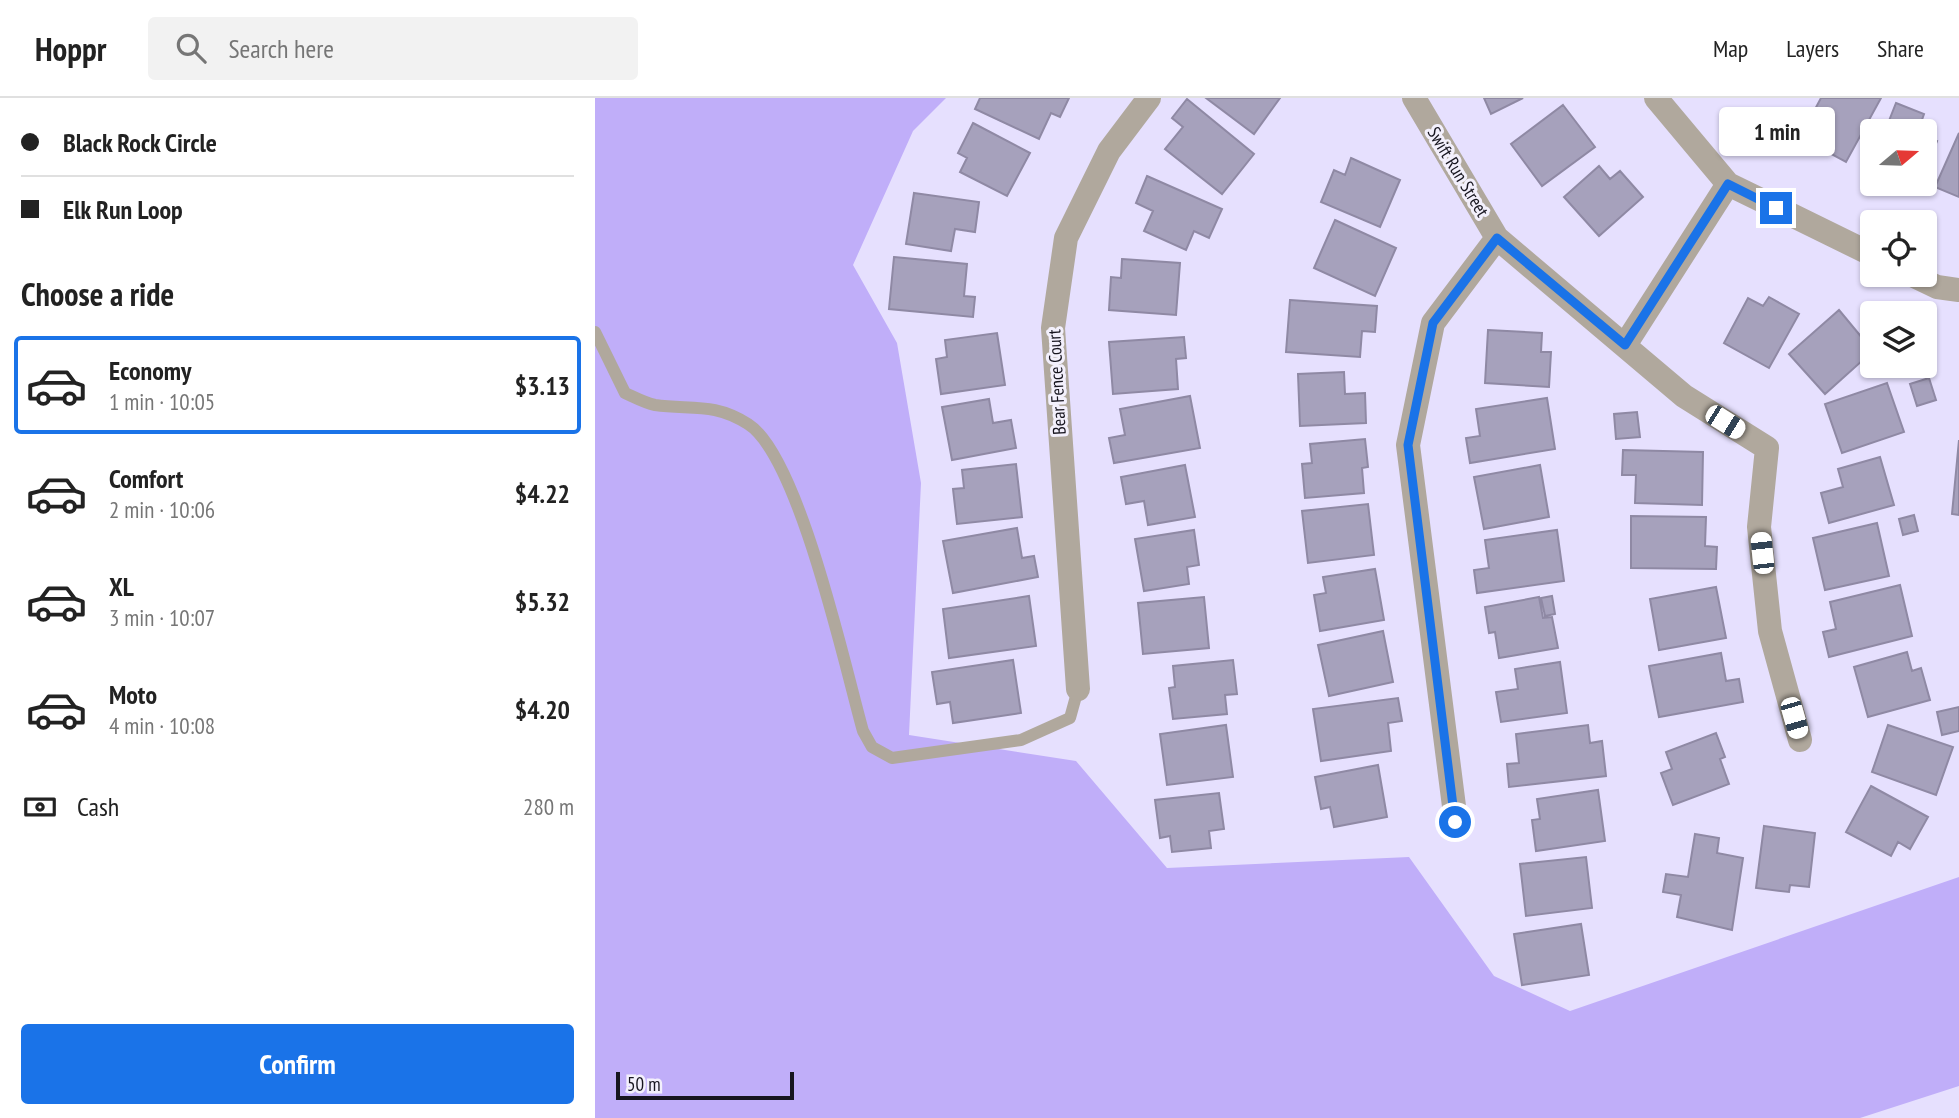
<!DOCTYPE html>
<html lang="en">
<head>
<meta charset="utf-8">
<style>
  :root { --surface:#fff; --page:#f2f2f2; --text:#222; --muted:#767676; --line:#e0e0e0; --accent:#1a73e8 }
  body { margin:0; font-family:"PT Sans Narrow",sans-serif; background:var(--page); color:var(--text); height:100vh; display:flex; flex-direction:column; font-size:26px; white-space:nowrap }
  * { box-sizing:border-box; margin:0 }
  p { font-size:23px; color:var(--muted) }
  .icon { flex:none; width:38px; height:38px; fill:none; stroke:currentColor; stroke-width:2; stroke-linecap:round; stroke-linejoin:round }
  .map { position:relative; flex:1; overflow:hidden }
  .side { display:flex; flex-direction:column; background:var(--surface); width:595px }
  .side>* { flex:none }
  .hud { display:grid; align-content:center; height:154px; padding:0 21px; background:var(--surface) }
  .needle { width:46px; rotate:71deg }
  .buttons { position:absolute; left:1265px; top:21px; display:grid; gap:14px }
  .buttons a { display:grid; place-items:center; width:77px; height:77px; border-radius:7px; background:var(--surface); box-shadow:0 2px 5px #0004; font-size:35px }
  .scale { position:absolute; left:21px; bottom:18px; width:178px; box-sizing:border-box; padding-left:7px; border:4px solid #17151f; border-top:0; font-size:19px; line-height:24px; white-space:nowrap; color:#17151f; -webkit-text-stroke:5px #f3f0fc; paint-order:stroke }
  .end { position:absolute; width:32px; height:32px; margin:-16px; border:9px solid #1a73e8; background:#fff; box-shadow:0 0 0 4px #fff }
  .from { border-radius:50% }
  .bubble { position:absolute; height:49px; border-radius:7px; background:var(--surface); box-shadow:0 2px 5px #0004; font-size:23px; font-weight:800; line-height:49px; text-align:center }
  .car { position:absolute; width:21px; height:42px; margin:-21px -10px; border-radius:9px; box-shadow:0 0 5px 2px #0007; background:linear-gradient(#fff 24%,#345 0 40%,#fff 0 76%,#345 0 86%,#fff 0) }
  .hud b { display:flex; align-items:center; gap:24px; height:66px; font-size:26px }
  .hud b+b { border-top:2px solid var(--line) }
  .hud i { width:18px; height:18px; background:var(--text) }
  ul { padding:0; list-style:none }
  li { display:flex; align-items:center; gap:21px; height:98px; margin:0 14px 10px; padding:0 7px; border:4px solid transparent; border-radius:7px }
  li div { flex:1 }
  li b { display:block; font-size:26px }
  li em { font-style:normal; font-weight:800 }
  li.on { border-color:var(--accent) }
  li>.icon { width:63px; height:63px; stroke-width:1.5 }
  h2 { padding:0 21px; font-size:32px; line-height:84px }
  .pay { display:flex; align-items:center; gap:18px; height:77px; padding:0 21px; font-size:26px }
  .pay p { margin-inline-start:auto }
  .primary-button { display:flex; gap:14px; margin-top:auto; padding:14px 21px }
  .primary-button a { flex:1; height:80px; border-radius:7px; background:var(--accent); color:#fff; font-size:28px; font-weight:800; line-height:80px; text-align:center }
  header { display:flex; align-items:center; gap:42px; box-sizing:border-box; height:98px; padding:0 35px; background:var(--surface); border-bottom:2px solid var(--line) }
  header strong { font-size:33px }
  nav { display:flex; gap:38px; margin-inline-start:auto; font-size:24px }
  .search { width:490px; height:63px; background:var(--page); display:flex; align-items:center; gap:18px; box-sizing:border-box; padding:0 24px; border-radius:7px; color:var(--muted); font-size:26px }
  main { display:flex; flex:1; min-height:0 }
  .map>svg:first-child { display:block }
  .green { fill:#c0aef9 }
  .building { fill:#a6a1bc; stroke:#8f89a4; stroke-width:2 }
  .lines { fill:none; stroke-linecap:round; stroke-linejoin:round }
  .lane { stroke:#b0a89d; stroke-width:12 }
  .street { stroke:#b0a89d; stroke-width:24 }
  .route { stroke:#1a73e8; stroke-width:9 }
  .labels { text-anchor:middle; stroke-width:6; stroke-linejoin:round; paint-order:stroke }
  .street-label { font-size:18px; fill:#17151f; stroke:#f3f0fc }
</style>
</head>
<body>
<header>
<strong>Hoppr</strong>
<div class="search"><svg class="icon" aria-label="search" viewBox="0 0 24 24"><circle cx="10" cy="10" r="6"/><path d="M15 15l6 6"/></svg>Search here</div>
<nav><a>Map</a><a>Layers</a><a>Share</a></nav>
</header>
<main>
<section class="side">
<div class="hud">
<b><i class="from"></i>Black Rock Circle</b>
<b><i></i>Elk Run Loop</b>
</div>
<h2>Choose a ride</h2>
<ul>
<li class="on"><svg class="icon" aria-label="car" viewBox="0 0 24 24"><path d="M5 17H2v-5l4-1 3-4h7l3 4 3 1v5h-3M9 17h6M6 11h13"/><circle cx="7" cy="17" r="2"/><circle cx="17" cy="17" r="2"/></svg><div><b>Economy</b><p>1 min · 10:05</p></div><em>$3.13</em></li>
<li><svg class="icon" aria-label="car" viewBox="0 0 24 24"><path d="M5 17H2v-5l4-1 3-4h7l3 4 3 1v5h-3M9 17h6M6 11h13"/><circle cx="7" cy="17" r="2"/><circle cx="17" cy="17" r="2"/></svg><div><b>Comfort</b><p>2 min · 10:06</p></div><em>$4.22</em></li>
<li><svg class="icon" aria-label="car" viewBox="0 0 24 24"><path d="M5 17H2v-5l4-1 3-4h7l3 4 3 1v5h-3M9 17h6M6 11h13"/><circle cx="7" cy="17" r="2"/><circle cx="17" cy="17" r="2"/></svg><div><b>XL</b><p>3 min · 10:07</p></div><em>$5.32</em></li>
<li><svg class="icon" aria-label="car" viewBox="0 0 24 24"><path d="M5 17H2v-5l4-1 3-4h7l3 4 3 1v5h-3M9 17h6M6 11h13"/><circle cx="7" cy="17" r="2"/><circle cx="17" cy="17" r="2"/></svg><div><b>Moto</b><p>4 min · 10:08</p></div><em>$4.20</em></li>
</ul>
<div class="pay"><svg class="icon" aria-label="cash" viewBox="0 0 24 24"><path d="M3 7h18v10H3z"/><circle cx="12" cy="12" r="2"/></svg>Cash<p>280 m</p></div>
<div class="primary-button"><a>Confirm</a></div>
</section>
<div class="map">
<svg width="1364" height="1020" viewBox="0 0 1364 1020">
  <rect width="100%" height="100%" fill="#e6e0fe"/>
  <!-- green -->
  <path class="green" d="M0 0H351L318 33 258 167 302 245 326 385 314 637 481 663 572 770 814 759 899 878 975 913 1364 779V988L1265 1020H0Z"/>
  <!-- building -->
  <path class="building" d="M385 0H474L465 19 456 15 444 41 380 11Z
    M611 0H685L659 36Z
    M889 0H928L896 16Z
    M1226 0H1286L1251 64 1205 39Z
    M592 1 659 56 627 96 570 51 588 29 577 20Z
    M1301 5 1329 16 1323 33H1290Z
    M968 7 1000 49 947 88 916 46Z
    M378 25 435 55 412 98 365 74 372 60 363 55Z
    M1364 35V99L1340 89Z
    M1330 38 1342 43 1330 75Z
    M756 60 805 82 785 129 726 104 739 72 750 77Z
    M1004 68 1015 81 1025 73 1048 99 1004 138 969 99Z
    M552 78 627 111 614 140 599 133 591 152 549 133 558 113 541 105Z
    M319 95 384 104 380 134 360 131 356 153 311 146Z
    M740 122 801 150 780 198 719 170Z
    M299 159 372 166 369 198 380 199 378 219 294 211Z
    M527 161 585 165 581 217 514 212 516 179 526 180Z
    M1174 199 1204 216 1174 270 1129 245 1153 200 1168 208Z
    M695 202 782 208 780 234 767 233 765 259 691 254Z
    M1244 212 1278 253 1230 296 1194 256Z
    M893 232 947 235 946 254H956L954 289 890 285Z
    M402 235 410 287 346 296 341 261 352 259 350 242Z
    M589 239 591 260 581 261 583 291 518 296 514 244Z
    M749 274 750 296 770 295 771 325 705 328 703 276Z
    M1334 280 1341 302 1322 308 1315 286Z
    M1292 285 1309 334 1247 355 1230 306Z
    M595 298 605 350 519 365 514 340 530 337 525 311Z
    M952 300 960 351 875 365 871 340 885 338 881 311Z
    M394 301 398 325 416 322 421 350 357 362 347 309Z
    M1042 314 1045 339 1021 341 1019 316Z
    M770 341 773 369 767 370 769 395 710 400 707 366 717 365 715 346Z
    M1364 342V417L1357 416Z
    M1028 352 1108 354 1107 407 1040 405 1041 377H1027Z
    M1285 359 1299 407 1234 425 1226 395 1248 389 1243 371Z
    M421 366 427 419 362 426 358 391 369 390 367 372Z
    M590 367 600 419 553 427 549 403 531 406 526 379Z
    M945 367 954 419 889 431 879 379Z
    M773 406 779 457 713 465 707 413Z
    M1319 417 1323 433 1308 437 1304 421Z
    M1036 418 1111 419 1110 448 1122 449 1121 471 1036 470Z
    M1282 425 1294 478 1230 492 1218 440Z
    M422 430 427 460 439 458 443 479 358 495 348 443Z
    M599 432 604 467 592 469 594 486 549 493 540 441Z
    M962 432 969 483 882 495 879 472 894 470 890 442Z
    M780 471 789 522 725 533 719 497 731 495 728 479Z
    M1305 487 1317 538 1234 559 1228 534 1241 531 1235 504Z
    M1121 489 1131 540 1064 552 1055 501Z
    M434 498 441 548 354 560 348 511Z
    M957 498 960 516 950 518 946 500Z
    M609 499 614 550 548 556 543 505Z
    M944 499 948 520 957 519 963 550 904 560 900 534 894 535 890 509Z
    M788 533 798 584 734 598 723 547Z
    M1312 554 1317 573 1326 570 1335 602 1273 619 1259 569Z
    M1126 555 1131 583 1144 581 1148 604 1064 619 1054 568Z
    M418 562 426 615 358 625 355 604 342 606 337 574Z
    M638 562 642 596 630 597 632 616 578 621 574 590 580 589 578 568Z
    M965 564 972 615 906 624 901 594 923 591 920 571Z
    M803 600 807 623 793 625 796 653 726 663 718 611Z
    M1364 609V633L1347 637 1342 614Z
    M631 627 638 679 572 687 565 636Z
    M993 627 995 645 1007 643 1011 678 914 689 912 666 924 665 921 636Z
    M1293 627 1358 649 1341 697 1277 674Z
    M1121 635 1130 659 1125 661 1134 686 1078 707 1066 675 1077 671 1071 654Z
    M783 667 792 719 739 729 735 709 726 711 720 679Z
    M1276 688 1333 719 1315 751 1303 744 1296 758 1251 734Z
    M1003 692 1010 743 941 753 937 722 945 721 942 701Z
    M624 695 629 731 614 733 616 750 577 754 575 738 565 740 560 702Z
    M1169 728 1220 735 1214 789 1195 787 1194 794 1161 790Z
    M1100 736 1124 740 1122 755 1148 760 1137 832 1082 819 1086 797 1068 794 1071 776 1093 779Z
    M991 759 997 810 931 818 925 766Z
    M986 826 994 877 927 887 919 836Z"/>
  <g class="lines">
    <!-- lane -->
    <path class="lane" d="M0 234 30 295C39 299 50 305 60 307 95 312 119 304 153 326 204 358 250 569 268 633L277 649 297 660 426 642 475 620 483 591"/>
    <!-- street -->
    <path class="street" d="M819 0 902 140 1089 298 1172 350 1164 429 1175 533 1205 642
      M1061 0 1133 86 1278 157
      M1317 177 1342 189 1364 192
      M1030 247 1133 86
      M483 591 458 230 471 140 514 53 554 0
      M861 724 813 347 838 225 902 140"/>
  </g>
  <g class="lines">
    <!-- route -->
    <path class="route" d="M860 724 813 347 838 225 902 140 1030 247 1133 86 1181 110"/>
  </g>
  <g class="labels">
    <!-- street labels -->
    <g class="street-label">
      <text transform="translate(863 74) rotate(59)" y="6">Swift Run Street</text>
      <text transform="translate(462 284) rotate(-93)" y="6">Bear Fence Court</text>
    </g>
  </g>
</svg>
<div class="buttons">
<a><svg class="needle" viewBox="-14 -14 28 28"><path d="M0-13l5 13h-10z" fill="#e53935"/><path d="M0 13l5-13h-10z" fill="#767676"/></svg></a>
<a><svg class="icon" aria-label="locate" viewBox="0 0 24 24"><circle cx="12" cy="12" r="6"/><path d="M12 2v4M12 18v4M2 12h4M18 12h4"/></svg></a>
<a><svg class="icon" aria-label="layers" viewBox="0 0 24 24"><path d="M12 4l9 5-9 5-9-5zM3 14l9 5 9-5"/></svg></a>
</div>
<div class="scale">50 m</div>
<i class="end from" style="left:860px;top:724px"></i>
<i class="end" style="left:1181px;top:110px"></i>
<div class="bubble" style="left:1124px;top:9px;width:116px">1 min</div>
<i class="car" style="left:1130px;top:324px;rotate:122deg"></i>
<i class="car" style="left:1167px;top:455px;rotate:354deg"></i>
<i class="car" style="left:1199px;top:620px;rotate:164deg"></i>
</div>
</main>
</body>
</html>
